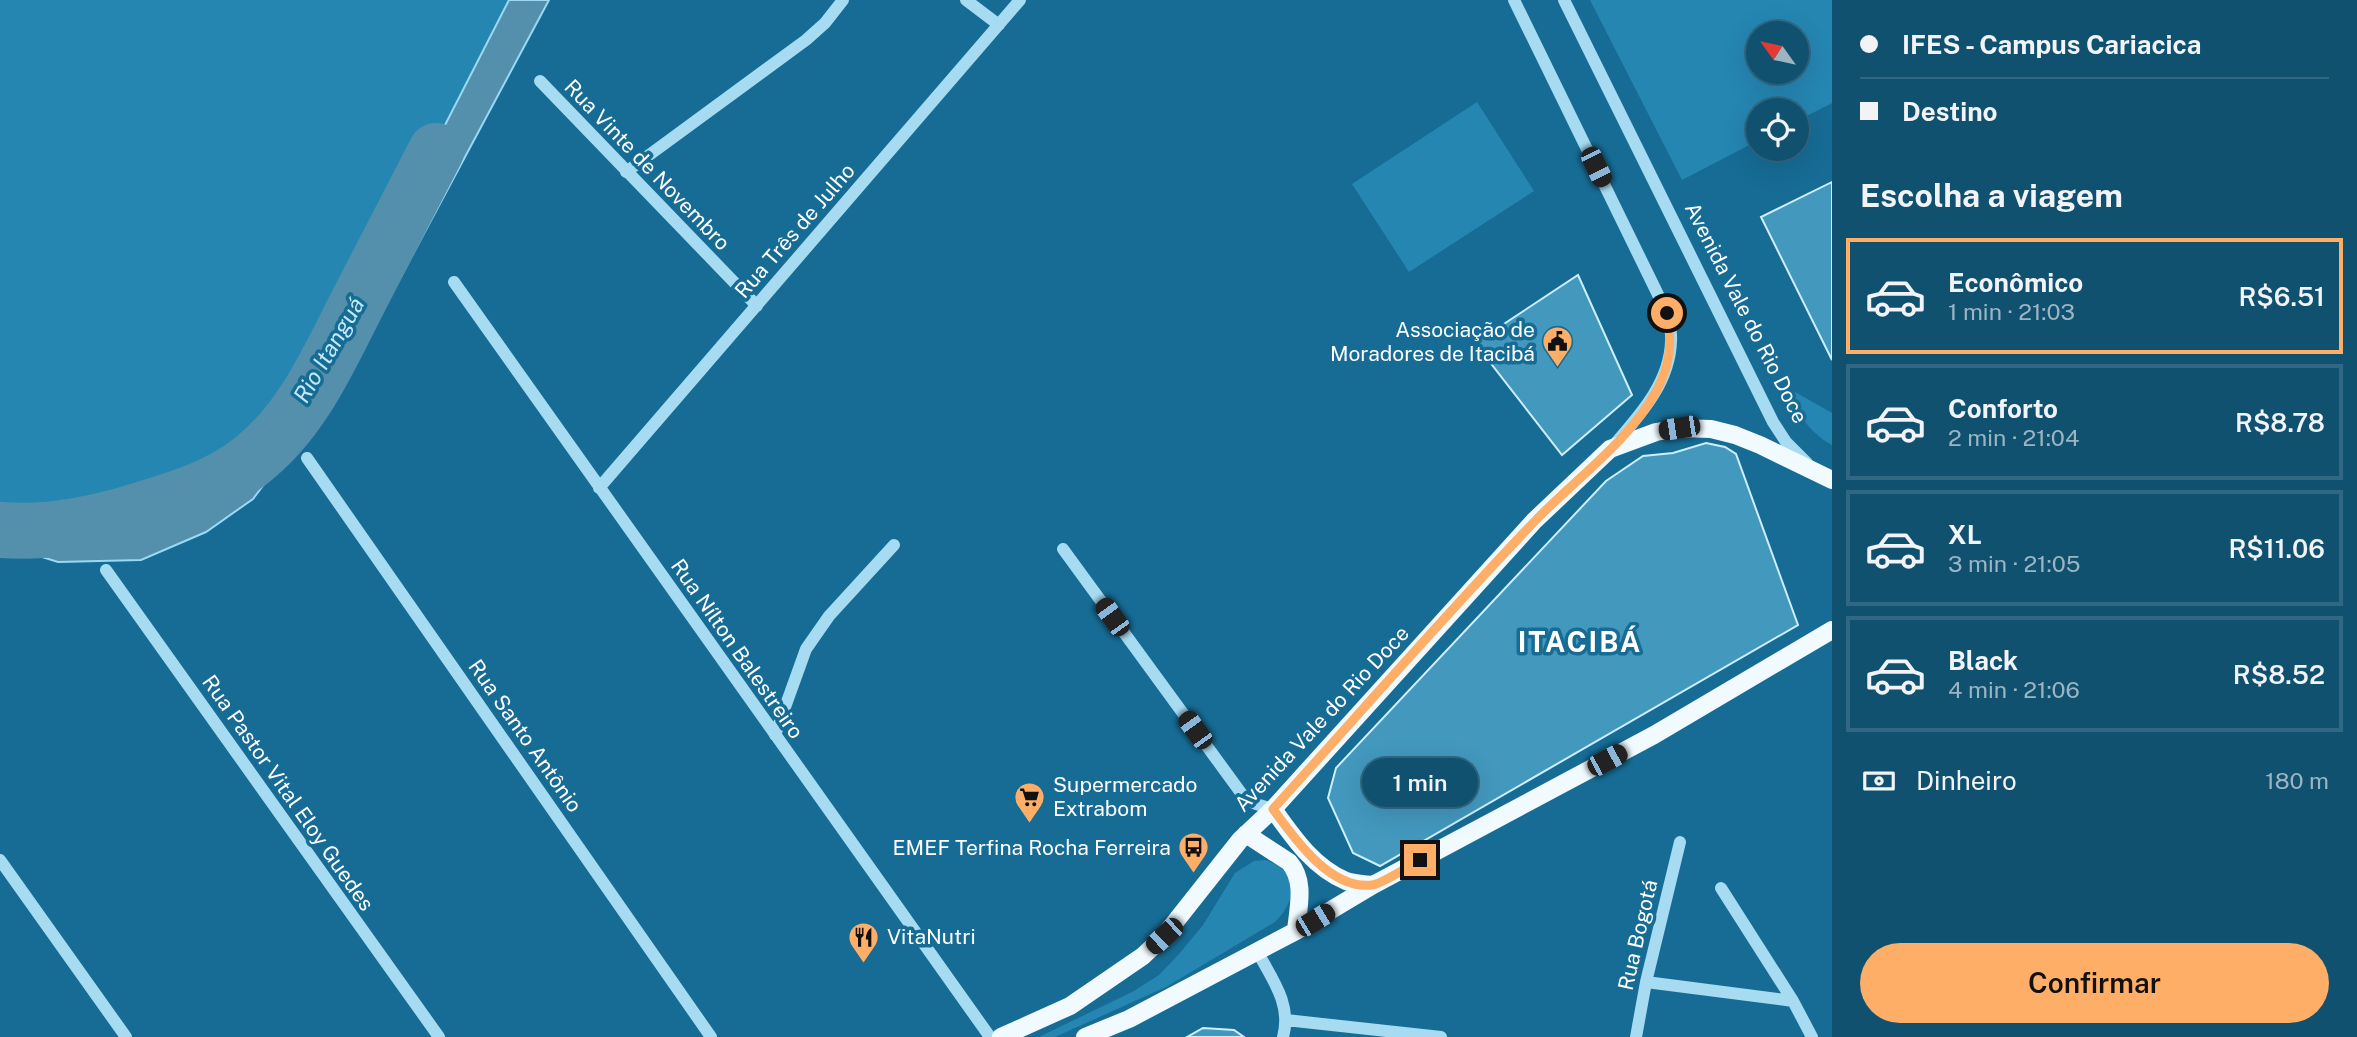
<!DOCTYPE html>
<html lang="pt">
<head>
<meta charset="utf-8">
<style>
  :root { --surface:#105170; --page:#195775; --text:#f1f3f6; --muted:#9cb5c3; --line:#306883; --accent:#ffae67 }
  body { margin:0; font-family:"Public Sans",sans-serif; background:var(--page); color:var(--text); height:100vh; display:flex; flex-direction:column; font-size:26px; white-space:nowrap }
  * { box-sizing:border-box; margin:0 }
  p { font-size:23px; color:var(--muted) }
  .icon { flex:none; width:38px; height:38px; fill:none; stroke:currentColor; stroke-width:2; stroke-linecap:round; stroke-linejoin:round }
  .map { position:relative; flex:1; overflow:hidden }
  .panel { display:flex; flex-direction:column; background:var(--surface); width:525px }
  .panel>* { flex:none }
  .top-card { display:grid; align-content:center; height:154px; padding:0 28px; background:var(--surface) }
  .needle { width:46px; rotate:303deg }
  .fabs { position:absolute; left:1746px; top:21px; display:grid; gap:14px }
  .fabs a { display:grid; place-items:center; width:63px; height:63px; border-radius:50%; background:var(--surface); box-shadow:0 7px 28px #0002,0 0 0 2px var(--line); font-size:35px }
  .end { position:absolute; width:32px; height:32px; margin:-16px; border:9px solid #ffae67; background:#111; box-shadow:0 0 0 4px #111 }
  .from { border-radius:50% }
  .bubble { position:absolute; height:49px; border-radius:24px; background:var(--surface); box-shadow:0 7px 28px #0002,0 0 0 2px var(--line); font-size:23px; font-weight:600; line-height:49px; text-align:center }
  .car { position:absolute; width:21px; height:42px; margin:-21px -10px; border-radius:9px; box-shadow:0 0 5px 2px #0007; background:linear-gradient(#222 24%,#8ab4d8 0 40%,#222 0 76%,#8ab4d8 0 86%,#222 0) }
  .top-card b { display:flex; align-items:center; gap:24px; height:66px; font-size:26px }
  .top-card b+b { border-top:2px solid var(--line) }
  .top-card i { width:18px; height:18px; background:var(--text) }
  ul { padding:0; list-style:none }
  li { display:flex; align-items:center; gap:21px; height:116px; margin:0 14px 10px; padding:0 14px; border:4px solid var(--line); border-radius:0px }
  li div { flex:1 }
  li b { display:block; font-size:26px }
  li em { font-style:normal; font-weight:600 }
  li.active { border-color:var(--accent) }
  li>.icon { width:63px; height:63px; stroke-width:1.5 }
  h2 { padding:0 28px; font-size:32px; line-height:84px }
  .pay { display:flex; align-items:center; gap:18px; height:77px; padding:0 28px; font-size:26px }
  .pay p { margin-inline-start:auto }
  .primary-button { display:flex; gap:14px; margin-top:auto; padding:14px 28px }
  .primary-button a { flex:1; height:80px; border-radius:42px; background:var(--accent); color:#111; font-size:28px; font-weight:600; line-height:80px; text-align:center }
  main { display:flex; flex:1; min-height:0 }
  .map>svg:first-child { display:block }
  .green { fill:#2586b2; fill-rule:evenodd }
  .water { fill:#548fab; stroke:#99d9f4; stroke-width:2 }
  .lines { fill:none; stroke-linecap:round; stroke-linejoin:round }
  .river { stroke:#548fab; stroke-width:56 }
  .building { fill:#4398be; stroke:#ceeefc; stroke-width:2 }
  .minor { stroke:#a6dbf1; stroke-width:12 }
  .major { stroke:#f1faff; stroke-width:18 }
  .route { stroke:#ffae67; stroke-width:9 }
  .labels { text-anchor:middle; stroke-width:7; stroke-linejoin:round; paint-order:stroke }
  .street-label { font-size:21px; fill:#fff; stroke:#166c95 }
  .poi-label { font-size:21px; fill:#fff; stroke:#166c95; text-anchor:end }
  .water-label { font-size:23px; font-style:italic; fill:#c2e9f9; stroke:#166c95 }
  .district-label { font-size:28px; font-weight:bold; letter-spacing:2px; fill:#fff; stroke:#166c95 }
</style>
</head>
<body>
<main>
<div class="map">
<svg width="1832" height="1037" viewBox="0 0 1832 1037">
  <rect width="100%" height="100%" fill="#166c95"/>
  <!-- green -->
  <path class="green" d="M0 0H509L444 127 380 265 301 407 213 495 168 524 54 516 0 506Z
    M1590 0H1832V103L1797 121V110H1759V140L1682 180ZM1797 33V72H1759V33Z
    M1477 102 1534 191 1409 272 1352 184Z
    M1783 385 1832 413V445C1808 432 1795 409 1783 385Z
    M1265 860C1299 871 1298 899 1275 922L1166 987 1055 1037H1039L1134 991 1159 975 1179 954 1203 925 1235 873 1254 861Z"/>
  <!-- water -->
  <path class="water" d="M509 0H549L397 284 302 434 253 499 206 532 141 560 58 562 0 544V506L54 516 168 524 213 494 301 407 380 265 444 127Z"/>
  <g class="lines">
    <!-- river -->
    <path class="river" d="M0 530C47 534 96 524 141 510 180 498 220 486 252 460 303 420 329 358 358 302 384 252 410 201 436 151"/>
  </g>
  <!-- building -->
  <path class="building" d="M1832 182V360L1761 217Z
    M1578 275 1632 395 1562 455 1475 343Z
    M1706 443 1725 447 1736 454 1798 625 1380 866 1353 853 1328 798 1336 768 1606 481 1643 456 1673 453Z
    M1203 1028 1234 1030 1244 1037H1187Z"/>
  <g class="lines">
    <!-- minor -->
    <path class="minor" d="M966 0 999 25
      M1514 0 1667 313C1669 322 1672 332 1671 341 1670 383 1639 416 1613 446
      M1564 0 1773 422 1786 442 1807 463
      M540 81 757 306
      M626 172 806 40 825 23 843 0
      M454 282 990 1037
      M307 458 711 1037
      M599 488 1020 0
      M1063 549 1244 797 1256 804 1273 809
      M106 570 439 1037
      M775 735 806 649 829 616 894 545
      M0 860 126 1037
      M1721 888 1793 1001 1812 1037
      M1257 951C1272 979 1292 1004 1283 1037
      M1646 982 1793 1001
      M1286 1020 1441 1037
      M1636 1037 1646 982 1680 842"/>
    <!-- major -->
    <path class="major" d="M1273 809C1293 837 1313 867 1346 881 1354 884 1364 884 1373 885
      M1246 834 1289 862C1306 881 1298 908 1296 931
      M1001 1037 1070 1006 1143 956 1164 936 1240 840 1273 809 1534 521 1610 449 1656 432 1679 428 1711 429 1735 435 1760 445 1832 480
      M1085 1037 1129 1019 1296 931 1373 885 1654 735 1832 630"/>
  </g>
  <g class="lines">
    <!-- route -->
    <path class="route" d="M1420 860C1409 866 1382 884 1372 885 1330 890 1294 838 1273 809 1360 713 1445 615 1534 522 1575 479 1628 443 1657 390 1671 362 1672 343 1667 313"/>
  </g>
  <!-- icons -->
  <defs>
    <symbol id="civic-pin" viewBox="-11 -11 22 30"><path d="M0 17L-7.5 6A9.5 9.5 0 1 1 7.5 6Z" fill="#ffae67" stroke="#166c95"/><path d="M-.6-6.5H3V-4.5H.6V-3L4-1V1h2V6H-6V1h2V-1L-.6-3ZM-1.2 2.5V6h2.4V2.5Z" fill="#111"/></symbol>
    <symbol id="supermarket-pin" viewBox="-11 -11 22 30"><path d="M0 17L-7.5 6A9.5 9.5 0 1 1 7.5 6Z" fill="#ffae67" stroke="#166c95"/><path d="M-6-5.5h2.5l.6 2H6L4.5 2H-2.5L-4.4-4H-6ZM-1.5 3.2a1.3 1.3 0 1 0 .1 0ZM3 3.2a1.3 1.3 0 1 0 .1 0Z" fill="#111"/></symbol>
    <symbol id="bus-pin" viewBox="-11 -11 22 30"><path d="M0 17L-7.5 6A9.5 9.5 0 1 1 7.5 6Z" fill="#ffae67" stroke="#166c95"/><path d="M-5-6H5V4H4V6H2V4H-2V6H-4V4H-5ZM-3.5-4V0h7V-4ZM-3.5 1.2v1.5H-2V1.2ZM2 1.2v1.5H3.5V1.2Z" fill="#111"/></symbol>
    <symbol id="restaurant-pin" viewBox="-11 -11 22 30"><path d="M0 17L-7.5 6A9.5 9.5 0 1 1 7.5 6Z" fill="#ffae67" stroke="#166c95"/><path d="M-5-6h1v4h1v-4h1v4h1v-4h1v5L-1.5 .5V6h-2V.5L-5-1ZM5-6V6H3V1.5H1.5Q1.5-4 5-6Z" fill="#111"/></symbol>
  </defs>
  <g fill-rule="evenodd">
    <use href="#civic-pin" x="1540" y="324" width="35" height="47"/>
    <use href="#supermarket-pin" x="1012" y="780" width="35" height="47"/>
    <use href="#bus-pin" x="1176" y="830" width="35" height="47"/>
    <use href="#restaurant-pin" x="846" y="920" width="35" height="47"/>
  </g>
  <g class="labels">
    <!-- street labels -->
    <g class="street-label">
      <text transform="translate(647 165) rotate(46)" y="7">Rua Vinte de Novembro</text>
      <text transform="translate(795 231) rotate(-49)" y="7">Rua Três de Julho</text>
      <text transform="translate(1746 313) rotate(63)" y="7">Avenida Vale do Rio Doce</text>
      <text transform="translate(737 649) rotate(55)" y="7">Rua Nílton Balestreiro</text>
      <text transform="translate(1322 719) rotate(-47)" y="7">Avenida Vale do Rio Doce</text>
      <text transform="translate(525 736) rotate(55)" y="7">Rua Santo Antônio</text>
      <text transform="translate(288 793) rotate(55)" y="7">Rua Pastor Vital Eloy Guedes</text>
      <text transform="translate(1638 935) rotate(-77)" y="7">Rua Bogotá</text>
    </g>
    <!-- poi labels -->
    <g class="poi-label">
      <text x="1535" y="337">Associação de<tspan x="1535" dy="24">Moradores de Itacibá</tspan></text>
      <text x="1053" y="792" text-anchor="start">Supermercado<tspan x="1053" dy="24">Extrabom</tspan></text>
      <text x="1171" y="855">EMEF Terfina Rocha Ferreira</text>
      <text x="887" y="944" text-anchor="start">VitaNutri</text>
    </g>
    <!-- water labels -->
    <g class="water-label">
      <text transform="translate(329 350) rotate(-60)" y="8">Rio Itanguá</text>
    </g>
    <!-- district labels -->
    <g class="district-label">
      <text x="1580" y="652">ITACIBÁ</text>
    </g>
  </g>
</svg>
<div class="fabs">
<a><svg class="needle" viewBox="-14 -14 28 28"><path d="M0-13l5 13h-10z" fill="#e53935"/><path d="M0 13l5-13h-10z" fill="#9cb5c3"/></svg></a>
<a><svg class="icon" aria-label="locate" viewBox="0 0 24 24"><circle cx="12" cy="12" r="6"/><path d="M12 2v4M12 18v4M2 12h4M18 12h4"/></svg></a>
</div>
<i class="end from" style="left:1667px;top:313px"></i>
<i class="end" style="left:1420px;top:860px"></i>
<div class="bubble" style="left:1362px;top:758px;width:116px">1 min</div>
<i class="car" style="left:1596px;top:167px;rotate:154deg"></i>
<i class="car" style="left:1679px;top:428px;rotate:261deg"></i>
<i class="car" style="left:1112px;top:617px;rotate:324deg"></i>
<i class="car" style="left:1195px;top:730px;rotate:324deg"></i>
<i class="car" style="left:1607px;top:760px;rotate:62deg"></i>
<i class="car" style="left:1315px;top:920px;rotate:59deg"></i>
<i class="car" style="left:1164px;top:936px;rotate:227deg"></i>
</div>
<section class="panel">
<div class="top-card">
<b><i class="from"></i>IFES - Campus Cariacica</b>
<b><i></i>Destino</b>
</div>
<h2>Escolha a viagem</h2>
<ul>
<li class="active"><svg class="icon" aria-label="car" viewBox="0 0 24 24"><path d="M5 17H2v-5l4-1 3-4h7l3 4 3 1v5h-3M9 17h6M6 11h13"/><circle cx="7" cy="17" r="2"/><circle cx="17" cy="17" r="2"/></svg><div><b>Econômico</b><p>1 min · 21:03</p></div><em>R$6.51</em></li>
<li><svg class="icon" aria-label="car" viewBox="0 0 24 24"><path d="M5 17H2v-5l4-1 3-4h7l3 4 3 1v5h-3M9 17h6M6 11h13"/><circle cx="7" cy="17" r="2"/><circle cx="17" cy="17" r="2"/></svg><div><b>Conforto</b><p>2 min · 21:04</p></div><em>R$8.78</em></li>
<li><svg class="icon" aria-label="car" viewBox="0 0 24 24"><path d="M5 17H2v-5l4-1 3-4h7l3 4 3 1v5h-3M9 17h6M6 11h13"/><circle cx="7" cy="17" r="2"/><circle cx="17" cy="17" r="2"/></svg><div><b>XL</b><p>3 min · 21:05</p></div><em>R$11.06</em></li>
<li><svg class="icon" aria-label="car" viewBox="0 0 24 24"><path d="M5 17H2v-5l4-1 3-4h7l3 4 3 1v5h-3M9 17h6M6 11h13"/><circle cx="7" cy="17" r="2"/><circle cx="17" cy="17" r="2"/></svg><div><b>Black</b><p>4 min · 21:06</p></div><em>R$8.52</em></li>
</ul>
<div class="pay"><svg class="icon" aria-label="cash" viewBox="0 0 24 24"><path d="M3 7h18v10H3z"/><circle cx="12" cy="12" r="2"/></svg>Dinheiro<p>180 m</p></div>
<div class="primary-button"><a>Confirmar</a></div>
</section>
</main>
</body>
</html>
